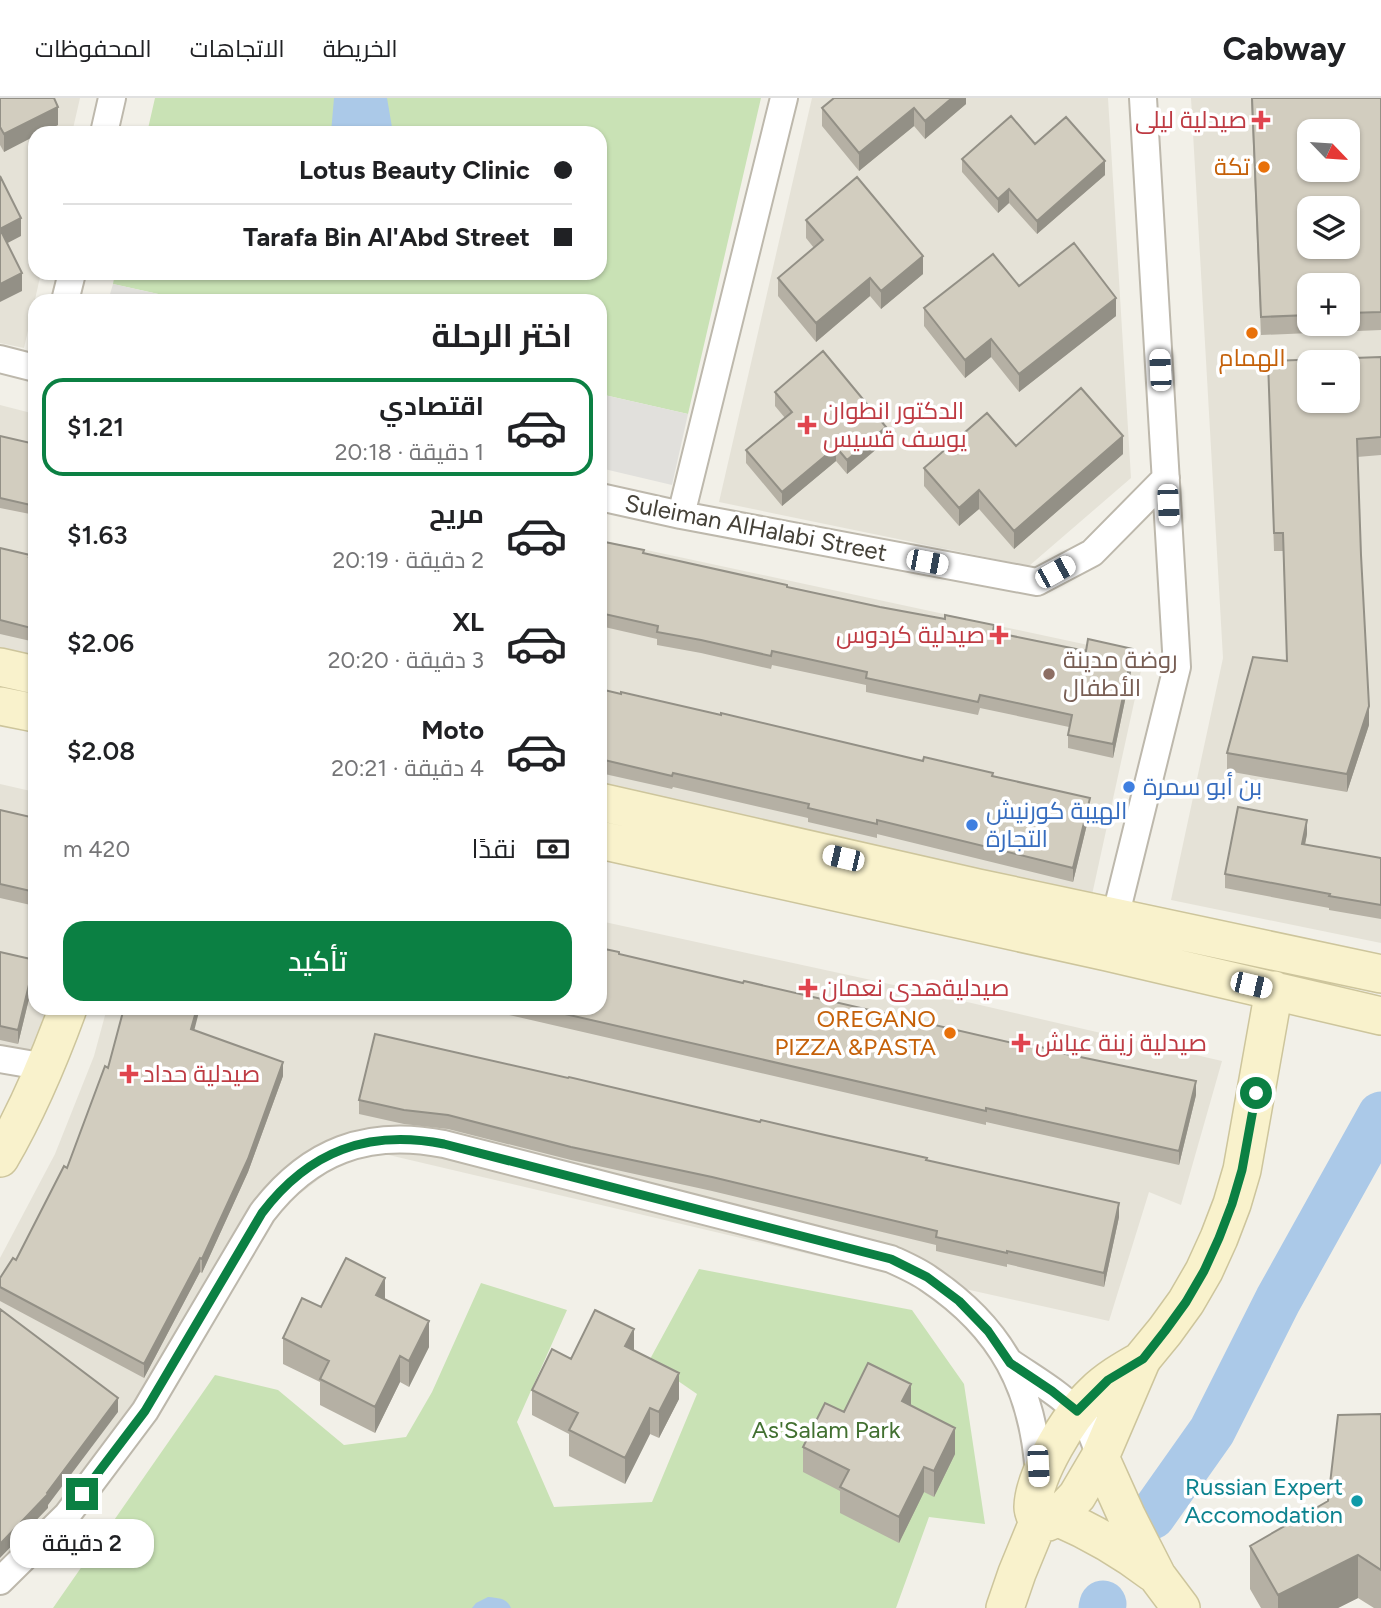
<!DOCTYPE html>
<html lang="ar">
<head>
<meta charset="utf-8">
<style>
  :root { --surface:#fff; --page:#f6f6f6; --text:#202124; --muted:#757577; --line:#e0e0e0; --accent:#0b8043 }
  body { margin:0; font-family:Figtree,Cairo,sans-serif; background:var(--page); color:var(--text); direction:rtl; height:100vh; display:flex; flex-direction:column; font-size:26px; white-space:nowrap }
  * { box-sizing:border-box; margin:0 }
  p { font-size:23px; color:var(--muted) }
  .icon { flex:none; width:38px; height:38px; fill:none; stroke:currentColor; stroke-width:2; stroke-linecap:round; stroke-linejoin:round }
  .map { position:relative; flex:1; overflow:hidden; direction:ltr }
  .panel { position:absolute; left:28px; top:196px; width:579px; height:721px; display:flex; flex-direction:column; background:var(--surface); border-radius:21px; box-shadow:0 2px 5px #0004; direction:rtl }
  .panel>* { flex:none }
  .banner { position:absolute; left:28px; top:28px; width:579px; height:154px; border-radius:21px; box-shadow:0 2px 5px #0004; direction:rtl; display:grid; align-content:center; height:154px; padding:0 35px; background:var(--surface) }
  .needle { width:46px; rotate:115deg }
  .controls { position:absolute; left:1297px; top:21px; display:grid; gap:14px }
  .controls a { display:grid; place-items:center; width:63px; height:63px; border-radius:14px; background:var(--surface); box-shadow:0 2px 5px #0004; font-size:35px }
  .end { position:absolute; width:32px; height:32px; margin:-16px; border:9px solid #0b8043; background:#fff; box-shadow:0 0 0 4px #fff }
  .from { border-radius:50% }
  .bubble { position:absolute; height:49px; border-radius:21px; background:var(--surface); box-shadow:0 2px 5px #0004; font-size:23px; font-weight:600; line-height:49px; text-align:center; direction:rtl }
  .car { position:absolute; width:21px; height:42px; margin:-21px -10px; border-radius:9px; box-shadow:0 0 5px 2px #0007; background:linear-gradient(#fff 24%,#345 0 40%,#fff 0 76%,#345 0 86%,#fff 0) }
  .banner b { display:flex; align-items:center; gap:24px; height:66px; font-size:26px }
  .banner b+b { border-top:2px solid var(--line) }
  .banner i { width:18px; height:18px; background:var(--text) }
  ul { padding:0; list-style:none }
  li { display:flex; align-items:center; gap:21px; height:98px; margin:0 14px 10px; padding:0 21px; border:4px solid transparent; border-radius:21px }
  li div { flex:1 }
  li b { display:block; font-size:26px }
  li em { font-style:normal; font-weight:600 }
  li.selected { border-color:var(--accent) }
  li>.icon { width:63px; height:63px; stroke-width:1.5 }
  h2 { padding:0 35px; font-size:32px; line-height:84px }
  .pay { display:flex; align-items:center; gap:18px; height:77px; padding:0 35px; font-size:26px }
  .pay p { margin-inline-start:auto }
  .action { display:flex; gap:14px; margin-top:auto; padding:14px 35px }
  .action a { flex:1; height:80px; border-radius:21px; background:var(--accent); color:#fff; font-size:28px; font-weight:600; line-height:80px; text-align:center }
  header { display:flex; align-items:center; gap:42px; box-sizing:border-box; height:98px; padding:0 35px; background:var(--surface); border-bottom:2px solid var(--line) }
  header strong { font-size:33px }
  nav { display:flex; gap:38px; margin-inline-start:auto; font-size:24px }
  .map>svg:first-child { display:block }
  .residential { fill:#e5e2d7; fill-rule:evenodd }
  .green { fill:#c9e2b5 }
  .parking { fill:#e1e0dc }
  .water { fill:#abc9e8 }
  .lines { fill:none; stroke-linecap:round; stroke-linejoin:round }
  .river { stroke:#abc9e8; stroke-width:47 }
  .street-casing { stroke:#bdb8ac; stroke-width:30 }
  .secondary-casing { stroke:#cdc59c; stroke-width:40 }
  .street { stroke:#fff; stroke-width:26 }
  .secondary { stroke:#f9f2cc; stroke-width:37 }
  .wall { fill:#b5b0a4; fill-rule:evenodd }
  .shaded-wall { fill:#939086 }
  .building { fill:#d2cdbf; stroke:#939086; stroke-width:2; fill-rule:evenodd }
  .route { stroke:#0b8043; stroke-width:9 }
  .health-dot { fill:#e0444e; stroke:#fff; stroke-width:2.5 }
  .food-dot { fill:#e8710a; stroke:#fff; stroke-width:2.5 }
  .education-dot { fill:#8d6e63; stroke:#fff; stroke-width:2.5 }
  .shop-dot { fill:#3f7fe0; stroke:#fff; stroke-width:2.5 }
  .culture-dot { fill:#0f9aa8; stroke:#fff; stroke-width:2.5 }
  .labels { text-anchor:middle; stroke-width:7; stroke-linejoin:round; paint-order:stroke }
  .health-label { font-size:24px; fill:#be3a42; stroke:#fff; text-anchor:start }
  .food-label { font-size:24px; fill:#c56008; stroke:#fff; text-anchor:end }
  .street-label { font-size:24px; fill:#454138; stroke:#fff }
  .education-label { font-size:24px; fill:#785e54; stroke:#fff; text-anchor:start }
  .shop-label { font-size:24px; fill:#366cbe; stroke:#fff; text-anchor:start }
  .park-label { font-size:24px; fill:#427031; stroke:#fff }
  .culture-label { font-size:24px; fill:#0d838f; stroke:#fff; text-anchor:end }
</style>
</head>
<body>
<header>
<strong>Cabway</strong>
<nav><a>الخريطة</a><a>الاتجاهات</a><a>المحفوظات</a></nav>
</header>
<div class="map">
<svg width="1381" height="1510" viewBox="0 0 1381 1510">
  <rect width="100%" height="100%" fill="#f2f0e8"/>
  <!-- residential -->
  <path class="residential" d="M0 0H80L72 35H35V175H41L24 250 0 245Z
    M812 0H1108L1131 380 1029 468 719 404Z
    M1191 0H1381V845L1171 802 1223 560ZM1309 33H1348V72H1309ZM1309 110H1348V149H1309ZM1309 187H1348V226H1309ZM1309 264H1348V303H1309Z
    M0 307 35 316V572L0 564Z
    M600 442 1144 559 1090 806 600 701Z
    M0 686 35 694V910H56L41 973 0 964Z
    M600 823 885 885 1222 963 1181 1107 1149 1094 1109 1223 830 1161 359 1050 257 1129 68 1415 0 1483V1160L55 1056 94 958 107 910H600Z"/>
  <!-- green -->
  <path class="green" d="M155 0H761L688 316 600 296V203H190L113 186 115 175H600V35H147Z
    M699 1171 912 1212 964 1286 985 1426 929 1419 896 1510H53L215 1277 278 1292 344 1347 406 1339 432 1294 481 1185 567 1212 517 1324 554 1409 652 1404 697 1296 649 1263Z"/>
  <!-- parking -->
  <path class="parking" d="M113 186 190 203H108Z
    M600 296 688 316 672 387 600 370Z"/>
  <!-- water -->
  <path class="water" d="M334 0H387L393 35H331Z
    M488 1499C498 1500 507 1500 511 1510H472L476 1505Z"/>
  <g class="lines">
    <!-- river -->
    <path class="river" d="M1152 1418 1212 1333 1278 1202 1381 1017
      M1102 1510 1103 1506"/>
    <defs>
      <path id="street" d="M104 35 112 0
        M65 203 72 175
        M0 261 35 270
        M600 399 681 417 1037 484 1092 455 1166 380
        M681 417 784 0
        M1111 836 1177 569 1143 0
        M0 961 46 969
        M1011 1265C1034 1281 1068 1300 1085 1323 1092 1334 1096 1347 1100 1359
        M0 1483 67 1417 145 1313 262 1115C309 1053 367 1031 444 1046L891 1161C904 1167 918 1173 929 1181 1002 1230 1034 1291 1039 1378"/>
      <path id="secondary" d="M0 569 35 577
        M0 608 35 615
        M600 704 978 790 1381 876
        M600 742 1107 854 1381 918
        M0 1060C28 1012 49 962 68 910
        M1100 1359 1127 1419 1157 1478 1181 1510
        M1057 1419C1092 1434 1123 1452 1153 1475
        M1038 1424H1048L1057 1419 1077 1398 1100 1359 1142 1261 1165 1233 1186 1204 1204 1173 1219 1140 1232 1106 1242 1072 1274 892
        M1005 1510 1017 1475 1038 1424C1036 1419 1033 1415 1033 1409 1034 1376 1069 1319 1093 1296 1107 1282 1124 1272 1142 1262"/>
    </defs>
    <!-- street casing -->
    <use href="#street" class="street-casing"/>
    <!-- secondary casing -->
    <use href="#secondary" class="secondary-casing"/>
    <!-- street -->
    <use href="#street" class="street"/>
    <!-- secondary -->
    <use href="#secondary" class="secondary"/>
  </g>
  <!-- wall -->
  <path class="wall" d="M0 0 58 27 41 35H35L4 54 0 47Z
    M966 0V6L925 41 914 28 859 73 822 28V10Z
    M1251 0H1381V232L1261 237ZM1309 187H1348V226H1309Z
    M962 61 1105 77 1037 136 1009 105 998 115 962 74Z
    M806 122 923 176 881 211 870 198 816 244 778 198V180L814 150 806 140Z
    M1019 188 1116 218 1019 294 991 259 965 280 924 228V210Z
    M1381 259V357L1357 359 1361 457 1369 627 1347 694 1227 673V655L1287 563 1283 453H1274L1268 263Z
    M775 294 886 343 847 376 836 363 782 408 746 365V352L785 320 775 308Z
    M0 338 35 346V417L0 410Z
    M1123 356 1014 451 979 411 959 428 924 388V370Z
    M600 443 644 455 787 490 1133 564 1113 660 1068 650V637L1069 629 980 610 978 617 866 594V587L772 567 771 571 701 555 657 547V541L600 528Z
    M0 450 35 460V544L0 536Z
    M600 591 993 678 1090 714 1073 784 877 736V740L808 724V720L673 689 672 691 600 675Z
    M0 712 35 720V808L0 800Z
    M1307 736 1305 747 1381 760V821L1329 812V810L1225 790V776Z
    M0 854 35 876 18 946 0 942Z
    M619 856 1196 997 1179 1067 986 1024V1027L479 910H600Z
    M194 933 283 978 248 1074 202 1175 200 1174 144 1280 0 1203V1180L16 1162 67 1070 108 970Z
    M359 1002 760 1024 927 1062 1119 1119 1104 1189 1007 1166V1169L936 1153V1147L712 1093 571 1062 448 1031 404 1026 359 1016Z
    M385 1201 429 1249 409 1289 400 1284 375 1335 320 1307V1284L283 1266V1240L321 1209Z
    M634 1253 679 1301 659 1340 650 1336 625 1386 569 1358V1336L532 1317V1292L571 1261Z
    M911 1308 955 1356 934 1399 924 1394 899 1445 840 1415V1393L803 1374V1349L844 1314Z
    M1381 1316V1510H1374L1358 1500 1338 1510H1261L1250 1491V1448L1328 1403Z"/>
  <!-- shaded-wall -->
  <path class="shaded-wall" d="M952 0H966V6L925 41V23Z
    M58 9V27L41 35H35V38L4 54V36Z
    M914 10V28L859 73V55Z
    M1105 63V77L1037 136V123Z
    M1009 91V105L998 115V101Z
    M21 120V138L0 149V131Z
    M923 158V176L881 211V193Z
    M22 175V193L0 204V186Z
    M870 180V198L816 244V225Z
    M1116 200V218L1019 294V276Z
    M991 241V259L965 280V262Z
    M886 329V343L847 376V362Z
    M1123 338V356L1014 451V433Z
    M836 349V363L782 408V394Z
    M979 392V411L959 428V410Z
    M1133 551V564L1113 660V646Z
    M1369 608V627L1347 694V676Z
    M1090 700V714L1073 784V770Z
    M1307 722V736L1302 760V746Z
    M35 862V876L18 946V932Z
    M197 910H200L191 945V931Z
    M283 964V978L248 1074 202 1175V1161Z
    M1196 983V997L1179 1067V1053Z
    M1119 1105V1119L1104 1189V1175Z
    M200 1160V1174L144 1280V1266Z
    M385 1180V1205L376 1197Z
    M429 1223V1249L409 1289V1263Z
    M634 1231V1257L625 1248Z
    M400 1258V1284L375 1335V1309Z
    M679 1275V1301L659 1340V1314Z
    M911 1286V1312L902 1303Z
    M118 1300V1314L48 1407V1410L0 1460V1446L47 1395Z
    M650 1310V1336L625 1386V1360Z
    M955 1330V1356L934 1399V1373Z
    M924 1369V1394L899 1445V1419Z
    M1358 1457V1500L1338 1510H1278V1497Z"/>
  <!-- building -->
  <path class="building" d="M0 0H54L58 9 4 36 0 29Z
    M834 0H952L925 23 914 10 859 55 822 10Z
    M1252 0H1381V214L1348 215V187H1309V217L1261 219ZM1309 33H1348V72H1309ZM1309 110H1348V149H1309Z
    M1011 18 1035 46 1066 19 1105 63 1037 123 1009 91 998 101 962 61Z
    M0 78 21 120 0 131Z
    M857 79 923 158 881 193 870 180 816 225 778 180 823 142 806 122Z
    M0 131 22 175 0 186Z
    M1074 145 1116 200 1019 276 991 241 965 262 924 210 993 156 1019 188Z
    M823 253 886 329 847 362 836 349 782 394 746 352 792 314 775 294Z
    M1381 259V339L1357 341 1361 457 1369 608 1347 676 1227 655 1253 559 1287 563 1283 435H1274L1268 263ZM1309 264H1348V303H1309Z
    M1081 290 1123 338 1014 433 979 392 959 410 924 370 987 315 1016 348Z
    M0 338 35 346V408L0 400Z
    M600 443 644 452 643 455 787 487V489L880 509 945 521V517L994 527 993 534 1086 553 1088 541 1133 551 1113 646 1068 637 1072 617 980 597 978 604 866 580 867 574 772 553 771 558 701 542 657 534 658 528 600 515Z
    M0 450 30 457 29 459 35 460V531L0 522Z
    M600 591 621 596V594L721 617V615L923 663 924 659 993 675 992 678 1090 700 1073 770 877 722V726L808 710 809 706 673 675 672 678 600 661Z
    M1238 709 1307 722 1302 746 1381 760V807L1329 798 1330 796 1225 776Z
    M0 712 35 720V794L0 786Z
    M600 850 619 854V856L743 885 744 883 1030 949 1031 946 1061 955 1196 983 1179 1053 986 1010V1013L539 910H600Z
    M0 854 35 862 18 932 0 928Z
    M124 910H197L191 931 283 964 248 1061 202 1161 200 1160 144 1266 0 1189V1180L13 1160 16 1162 64 1068 67 1070 105 968 108 970Z
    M375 936 568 980 569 979 760 1024 761 1022 825 1037 927 1060 926 1062 1119 1105 1104 1175 1007 1153V1155L936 1139 937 1133 712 1079 571 1049 448 1017 404 1012 359 1002Z
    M346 1160 385 1180 376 1197 429 1223 409 1263 400 1258 375 1309 320 1281 329 1263 283 1240 302 1200 321 1209Z
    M0 1211 118 1300 47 1395 48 1396 0 1446Z
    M595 1212 634 1231 625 1248 679 1275 659 1314 650 1310 625 1360 569 1332 578 1315 532 1292 552 1251 571 1261Z
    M868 1265 911 1286 902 1303 955 1330 934 1373 924 1369 899 1419 840 1389 849 1372 803 1349 825 1305 844 1314Z
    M1381 1316V1472L1358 1457 1278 1497 1250 1448 1328 1403 1338 1317Z"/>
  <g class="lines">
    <!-- route -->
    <path class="route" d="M82 1396 145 1313 262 1115C309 1053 368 1031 444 1046L891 1161 927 1179 959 1203 988 1233 1010 1265 1052 1293 1077 1313 1108 1282 1143 1261 1165 1233 1186 1204 1204 1173 1219 1140 1232 1106 1242 1072 1256 995"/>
  </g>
  <!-- markers -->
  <g class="health-dot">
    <path d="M1257.5 11.5h7v7h7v7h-7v7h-7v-7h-7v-7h7z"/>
    <path d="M803.5 316.5h7v7h7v7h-7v7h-7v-7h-7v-7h7z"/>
    <path d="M995.5 526.5h7v7h7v7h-7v7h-7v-7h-7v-7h7z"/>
    <path d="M804.5 879.5h7v7h7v7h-7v7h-7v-7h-7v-7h7z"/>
    <path d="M1017.5 934.5h7v7h7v7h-7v7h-7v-7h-7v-7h7z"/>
    <path d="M125.5 965.5h7v7h7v7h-7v7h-7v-7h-7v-7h7z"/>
  </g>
  <g class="food-dot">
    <circle cx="1264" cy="69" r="7"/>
    <circle cx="1252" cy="235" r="7"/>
    <circle cx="950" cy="935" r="7"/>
  </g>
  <circle class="education-dot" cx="1049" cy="576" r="7"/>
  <g class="shop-dot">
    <circle cx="1129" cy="689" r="7"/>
    <circle cx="972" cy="727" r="7"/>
  </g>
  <circle class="culture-dot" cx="1357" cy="1403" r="7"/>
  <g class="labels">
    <!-- health labels -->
    <g class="health-label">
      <text x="1247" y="30" text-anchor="end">صيدلية ليلى</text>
      <text x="823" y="321">الدكتور انطوان<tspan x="823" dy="28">يوسف قسيس</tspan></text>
      <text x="985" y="545" text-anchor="end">صيدلية كردوس</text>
      <text x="822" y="898">صيدليةهدى نعمان</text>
      <text x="1035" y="953">صيدلية زينة عياش</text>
      <text x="143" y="984">صيدلية حداد</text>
    </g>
    <!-- food labels -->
    <g class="food-label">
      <text x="1250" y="77">تكة</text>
      <text x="1252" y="268" text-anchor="middle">الهمام</text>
      <text x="936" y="929">OREGANO<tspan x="936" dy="28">PIZZA &amp;PASTA</tspan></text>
    </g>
    <!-- street labels -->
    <g class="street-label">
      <text transform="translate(756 430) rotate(11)" y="8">Suleiman AlHalabi Street</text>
    </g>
    <!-- education labels -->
    <g class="education-label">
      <text x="1063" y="570">روضة مدينة<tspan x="1063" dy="28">الأطفال</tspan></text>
    </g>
    <!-- shop labels -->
    <g class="shop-label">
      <text x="1143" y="697">بن أبو سمرة</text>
      <text x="986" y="721">الهيبة كورنيش<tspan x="986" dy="28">التجارة</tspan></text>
    </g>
    <!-- park labels -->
    <g class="park-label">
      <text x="826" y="1340">As'Salam Park</text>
    </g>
    <!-- culture labels -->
    <g class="culture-label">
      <text x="1343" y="1397">Russian Expert<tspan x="1343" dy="28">Accomodation</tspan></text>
    </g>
  </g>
</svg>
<div class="controls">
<a><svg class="needle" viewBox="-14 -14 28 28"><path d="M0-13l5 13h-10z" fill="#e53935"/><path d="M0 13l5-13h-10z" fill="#757577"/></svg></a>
<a><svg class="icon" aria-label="layers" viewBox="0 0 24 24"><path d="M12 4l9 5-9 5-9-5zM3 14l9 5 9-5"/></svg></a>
<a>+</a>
<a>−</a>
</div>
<i class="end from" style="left:1256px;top:995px"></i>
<i class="end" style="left:82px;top:1396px"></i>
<div class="bubble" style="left:10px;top:1421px;width:144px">2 دقيقة</div>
<i class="car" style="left:1160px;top:272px;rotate:357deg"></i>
<i class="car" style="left:1168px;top:407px;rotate:177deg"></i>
<i class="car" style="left:927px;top:464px;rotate:101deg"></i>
<i class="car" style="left:1055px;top:474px;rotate:61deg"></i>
<i class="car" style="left:843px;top:760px;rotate:283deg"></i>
<i class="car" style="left:1251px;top:887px;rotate:103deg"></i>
<i class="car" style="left:1038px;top:1368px;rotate:177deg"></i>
<div class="banner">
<b><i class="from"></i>Lotus Beauty Clinic</b>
<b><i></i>Tarafa Bin Al'Abd Street</b>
</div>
<section class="panel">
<h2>اختر الرحلة</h2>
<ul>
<li class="selected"><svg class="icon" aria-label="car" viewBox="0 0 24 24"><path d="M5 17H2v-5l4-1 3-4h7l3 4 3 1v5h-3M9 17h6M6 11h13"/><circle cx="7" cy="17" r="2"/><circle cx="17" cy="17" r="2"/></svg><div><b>اقتصادي</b><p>1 دقيقة · 20:18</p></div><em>$1.21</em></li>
<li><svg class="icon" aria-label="car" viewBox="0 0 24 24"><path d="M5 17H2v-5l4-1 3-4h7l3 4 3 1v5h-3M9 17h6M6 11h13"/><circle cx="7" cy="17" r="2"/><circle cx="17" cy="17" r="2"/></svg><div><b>مريح</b><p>2 دقيقة · 20:19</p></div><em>$1.63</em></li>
<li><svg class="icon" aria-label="car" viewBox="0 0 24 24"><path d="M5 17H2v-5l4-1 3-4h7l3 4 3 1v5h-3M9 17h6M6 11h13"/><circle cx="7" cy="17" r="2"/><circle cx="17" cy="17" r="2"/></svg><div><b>XL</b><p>3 دقيقة · 20:20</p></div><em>$2.06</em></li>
<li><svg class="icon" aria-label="car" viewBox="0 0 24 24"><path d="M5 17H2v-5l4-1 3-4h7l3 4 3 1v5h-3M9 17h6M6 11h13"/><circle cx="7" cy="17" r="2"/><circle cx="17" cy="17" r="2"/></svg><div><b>Moto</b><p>4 دقيقة · 20:21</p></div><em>$2.08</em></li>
</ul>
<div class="pay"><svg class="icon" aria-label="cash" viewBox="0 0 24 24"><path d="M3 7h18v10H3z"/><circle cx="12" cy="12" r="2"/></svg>نقدًا<p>420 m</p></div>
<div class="action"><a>تأكيد</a></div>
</section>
</div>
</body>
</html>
